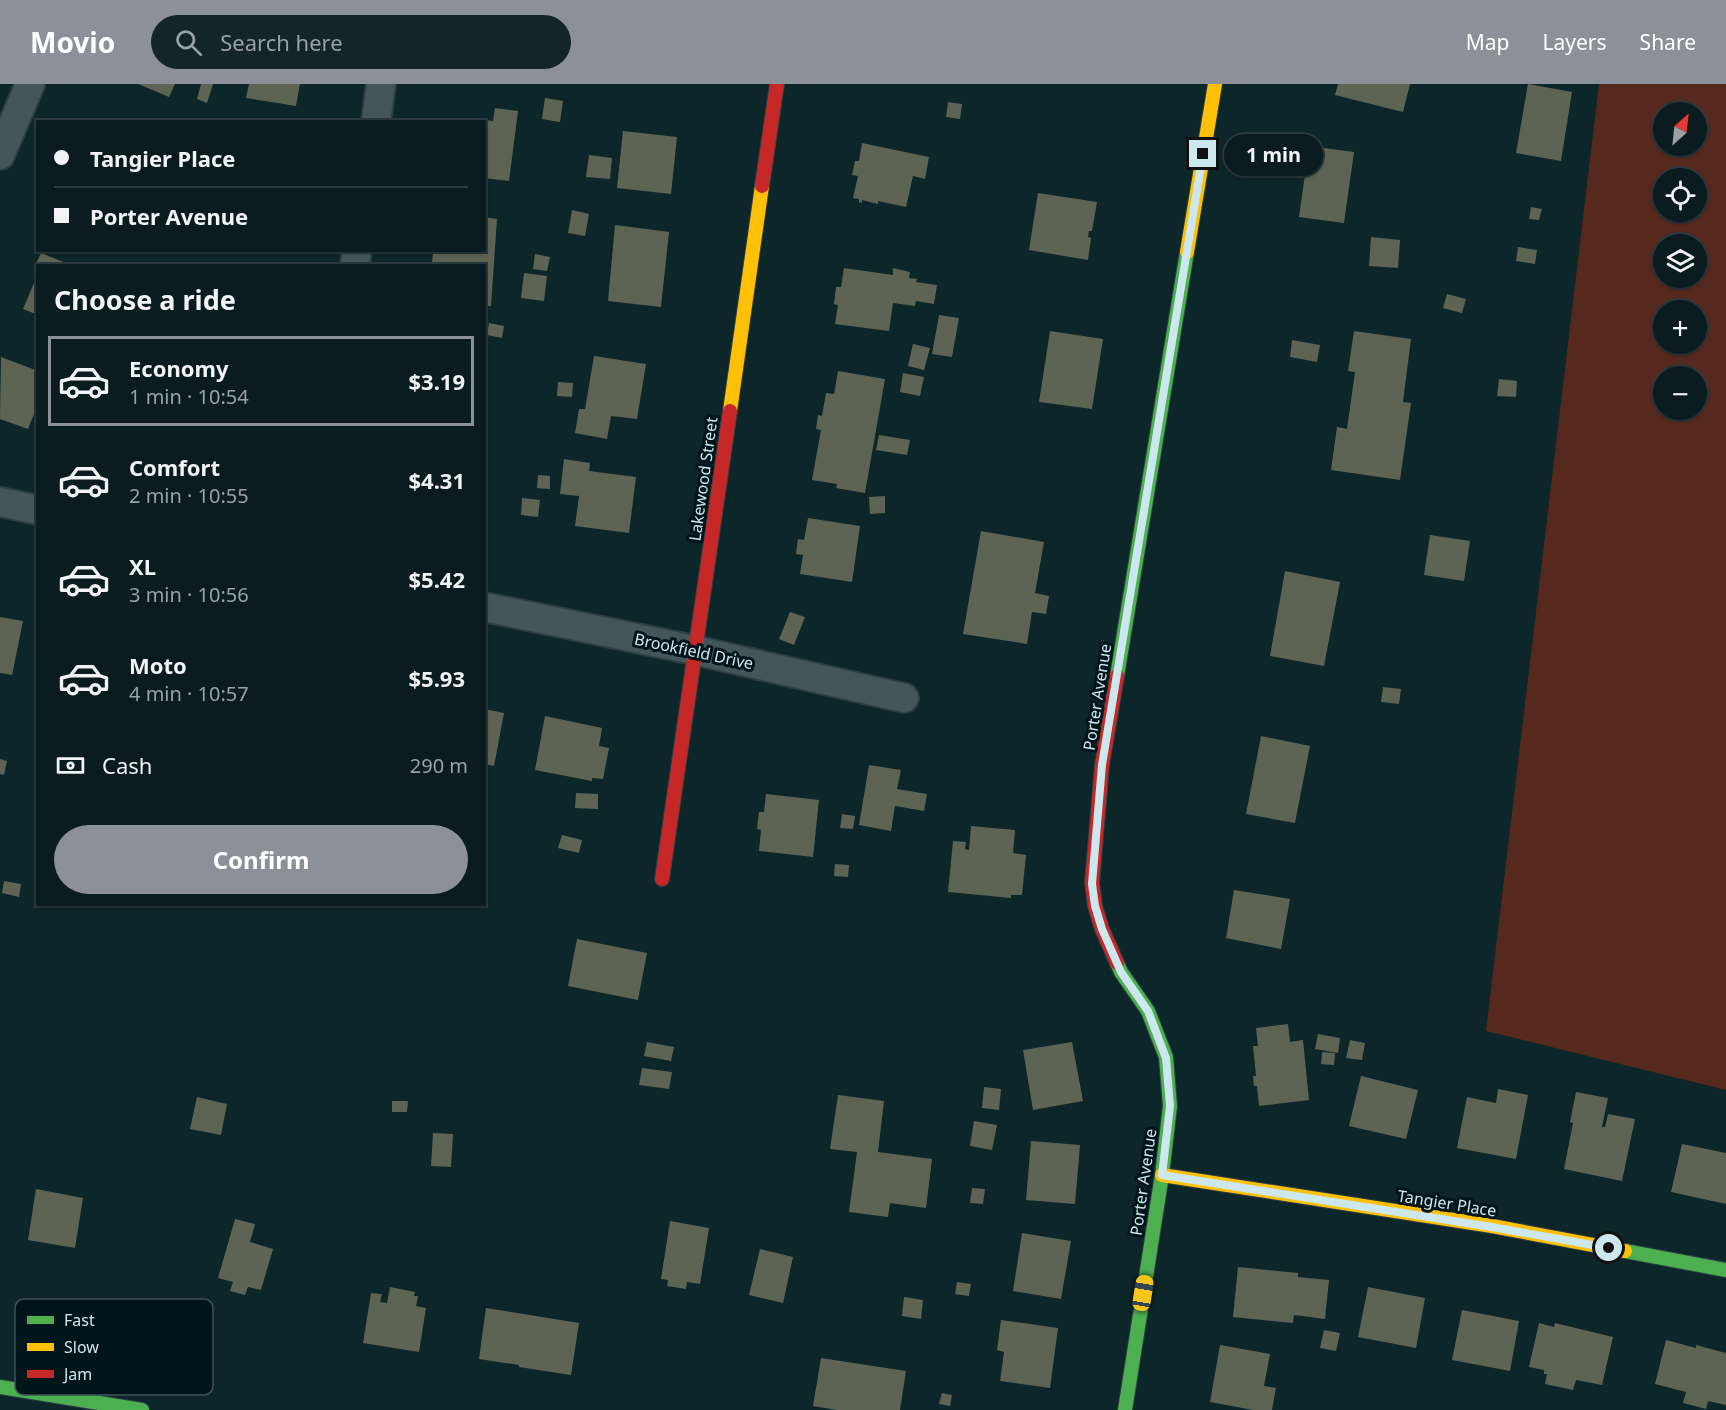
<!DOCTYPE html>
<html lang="en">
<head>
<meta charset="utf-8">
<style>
  :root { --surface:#0a1c20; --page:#132529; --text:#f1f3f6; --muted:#99a1a5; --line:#2a3a3e; --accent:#8c9099 }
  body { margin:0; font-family:"Noto Sans",sans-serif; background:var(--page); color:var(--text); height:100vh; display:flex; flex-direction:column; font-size:22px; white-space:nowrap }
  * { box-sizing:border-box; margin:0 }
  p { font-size:20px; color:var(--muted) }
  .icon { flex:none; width:33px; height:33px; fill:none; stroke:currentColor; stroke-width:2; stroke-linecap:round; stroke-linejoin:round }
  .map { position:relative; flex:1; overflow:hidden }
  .details { position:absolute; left:36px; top:180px; width:450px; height:642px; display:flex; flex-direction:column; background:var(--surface); border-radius:0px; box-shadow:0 2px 4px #0004,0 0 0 2px var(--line) }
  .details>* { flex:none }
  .banner { position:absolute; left:36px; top:36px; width:450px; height:132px; border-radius:0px; box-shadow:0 2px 4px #0004,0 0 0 2px var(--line); display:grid; align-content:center; height:132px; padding:0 18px; background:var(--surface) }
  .needle { width:39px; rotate:27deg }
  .fabs { position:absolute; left:1653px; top:18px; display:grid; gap:12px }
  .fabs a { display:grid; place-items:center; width:54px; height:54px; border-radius:50%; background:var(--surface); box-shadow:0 2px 4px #0004,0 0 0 2px var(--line); font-size:30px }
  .end { position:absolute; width:27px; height:27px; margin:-14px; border:8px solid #cce8ee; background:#111; box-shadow:0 0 0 3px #111 }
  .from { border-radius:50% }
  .bubble { position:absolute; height:42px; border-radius:21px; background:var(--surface); box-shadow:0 2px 4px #0004,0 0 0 2px var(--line); font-size:20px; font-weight:700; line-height:42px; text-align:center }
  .car { position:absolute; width:18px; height:36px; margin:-18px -9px; border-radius:8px; box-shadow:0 0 4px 2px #0007; background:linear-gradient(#f5c518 24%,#345 0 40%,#f5c518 0 76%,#345 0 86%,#f5c518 0) }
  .banner b { display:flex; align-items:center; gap:21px; height:57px; font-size:22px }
  .banner b+b { border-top:2px solid var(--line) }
  .banner i { width:15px; height:15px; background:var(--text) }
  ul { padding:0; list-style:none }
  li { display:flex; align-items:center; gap:18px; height:90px; margin:0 12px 9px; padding:0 6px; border:3px solid transparent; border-radius:0px }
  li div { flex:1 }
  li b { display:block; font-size:22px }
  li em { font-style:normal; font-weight:700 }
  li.active { border-color:var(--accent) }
  li>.icon { width:54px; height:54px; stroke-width:1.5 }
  h2 { padding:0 18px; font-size:27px; line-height:72px }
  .pay { display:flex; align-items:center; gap:15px; height:66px; padding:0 18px; font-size:22px }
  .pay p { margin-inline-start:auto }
  .action { display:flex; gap:12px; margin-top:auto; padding:12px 18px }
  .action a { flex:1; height:69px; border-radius:36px; background:var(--accent); color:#fff; font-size:24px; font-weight:700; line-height:69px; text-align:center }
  header { display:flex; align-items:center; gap:36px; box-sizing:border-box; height:84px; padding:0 30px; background:var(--accent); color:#fff }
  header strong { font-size:28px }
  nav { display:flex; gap:33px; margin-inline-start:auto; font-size:21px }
  .search { width:420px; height:54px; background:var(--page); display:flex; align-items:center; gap:15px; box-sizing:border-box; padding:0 21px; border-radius:33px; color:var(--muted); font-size:22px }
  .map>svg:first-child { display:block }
  .green { fill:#57281e; fill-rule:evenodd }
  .building { fill:#5e6453 }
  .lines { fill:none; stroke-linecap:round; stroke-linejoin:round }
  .street-casing { stroke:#2e3f43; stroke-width:32 }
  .fast-casing { stroke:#2e3f43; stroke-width:16 }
  .slow-casing { stroke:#2e3f43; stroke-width:16 }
  .jam-casing { stroke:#2e3f43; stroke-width:16 }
  .street { stroke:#43575b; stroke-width:28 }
  .fast { stroke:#4caf50; stroke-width:14 }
  .slow { stroke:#ffc107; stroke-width:14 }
  .jam { stroke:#c62828; stroke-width:14 }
  .route { stroke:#cce8ee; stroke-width:8 }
  .labels { text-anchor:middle; stroke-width:6; stroke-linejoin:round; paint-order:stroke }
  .street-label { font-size:16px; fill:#cce8ee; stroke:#001519 }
  .key { fill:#001519; stroke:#3d5459; stroke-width:1.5 }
  .key-label { font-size:16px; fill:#cce8ee }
</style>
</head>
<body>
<header>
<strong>Movio</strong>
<div class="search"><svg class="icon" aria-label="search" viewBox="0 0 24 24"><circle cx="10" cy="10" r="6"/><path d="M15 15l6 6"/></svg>Search here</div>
<nav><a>Map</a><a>Layers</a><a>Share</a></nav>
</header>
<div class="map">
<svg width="1726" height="1326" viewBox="0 0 1726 1326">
  <rect width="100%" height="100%" fill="#0d262a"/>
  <!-- green -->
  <path class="green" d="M1599 0H1726V1006L1486 947ZM1664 28H1696V62H1664ZM1664 94H1696V128H1664ZM1664 160H1696V194H1664ZM1664 226H1696V260H1664ZM1664 292H1696V326H1664Z"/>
  <!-- building -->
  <path class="building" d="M138 0H175L169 13Z
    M201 0H213L207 19 197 15Z
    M249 0H300L296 22 246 14Z
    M1338 0H1410L1403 28 1335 11Z
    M1528 0 1572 8 1561 77 1516 69Z
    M545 14 563 17 560 38 542 35Z
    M948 18 962 20 960 35 946 33Z
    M495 24 518 27 509 97 484 94V36L493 37Z
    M464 34 483 36V38H463Z
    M623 47 677 53 671 110 617 104Z
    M862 59 929 73 925 95 913 92 906 123 878 117V120L862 116V119L859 118V115L853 114 858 92 852 91 855 77H859Z
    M1309 62 1354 68 1344 139 1299 133Z
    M589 71 612 74 610 95 586 93Z
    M1038 109 1097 118 1092 147H1089L1088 153 1091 154 1088 176 1029 166Z
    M1531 123 1542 125 1539 136 1529 135Z
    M572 126 589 130 585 152 568 149Z
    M484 133 497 135 491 222H484V182L432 181 433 166H484Z
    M615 141 669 148 661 223 608 217Z
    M1371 153 1400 156 1398 184 1369 182Z
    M1518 163 1537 166 1535 180 1516 177Z
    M41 169 71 181V182H38L36 180Z
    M535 170 550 173 547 187 533 185Z
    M37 184H38V231L23 225 37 192 34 191Z
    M844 184 893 191V184L910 188 909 194 917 195 916 198 937 201 934 220 916 217 915 222 893 219 889 247 835 240 838 221 834 220 836 203H841Z
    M524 189 547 192 544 217 521 214Z
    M1447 210 1466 215 1462 229 1443 224Z
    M939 231 959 234 952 273 932 270Z
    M489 239 504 242 502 254 487 251Z
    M1050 247 1103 255 1092 325 1039 318Z
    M1354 247 1411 255 1403 318 1411 319 1400 396 1331 386 1337 343 1347 345 1355 288 1348 287Z
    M1292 256 1320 261 1317 278 1290 273Z
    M913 260 930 264 924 286 908 282Z
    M594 272 646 280 637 335 611 332 607 355 575 349 579 325H585Z
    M1 273 38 287V320L28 345 0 335Z
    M838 287 885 295 865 409 836 404 837 400 812 396 821 346 816 345 818 331 822 332 826 309 834 310Z
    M903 289 924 293 920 312 900 308Z
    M1499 295 1517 297 1516 313 1497 312Z
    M558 298 573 299 572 313 557 312Z
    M879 351 910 356 907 371 876 366Z
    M564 375 590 379 589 387 636 393 629 449 575 442 579 412 560 410Z
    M538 391 550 392V405L537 404Z
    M885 412V429L870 430 869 413Z
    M522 414 540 416 538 433 521 431Z
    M808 434 860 442 852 498 800 490 803 471 796 470 798 455 804 456Z
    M981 447 1044 458 1035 509 1049 512 1046 530 1032 528 1027 560 963 550Z
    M1430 451 1470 457 1464 497 1424 491Z
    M1285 487 1340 498 1324 582 1270 572Z
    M790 528 805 533 794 561 779 555Z
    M0 533 23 537 12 591 0 589Z
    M1383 603 1401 605 1399 620 1381 618Z
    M484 625 504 629 494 682 484 680Z
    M545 632 602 644 599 662 609 664 603 695 592 694V697L535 686Z
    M1261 652 1310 662 1295 739 1246 730Z
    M0 675 7 677 4 691 0 690Z
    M869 681 901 686 897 705 927 710 924 727 895 722 891 747 859 741Z
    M576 709 598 710V725L575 724Z
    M766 710 819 716 813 773 759 767 761 746 757 745 759 728H764Z
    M842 730 855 732 853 745 840 744Z
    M971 742 1015 746 1013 769 1026 771 1022 811H1011V814L948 808 953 757 966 758 965 765 969 766Z
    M562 751 582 756 579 769 558 764Z
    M835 780 849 781 848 793 834 792Z
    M4 797 21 800 19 813 2 809Z
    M1234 806 1290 815 1281 865 1226 854Z
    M577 855 647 869 638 916 568 902Z
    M1288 940 1290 958 1303 956 1309 1016 1259 1022 1257 1002H1254L1253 992H1256L1253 962H1258L1256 944Z
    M1318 950 1340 954 1338 969 1315 965Z
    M1350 956 1365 959 1362 976 1346 974Z
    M647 958 674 963 671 977 644 972Z
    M1072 958 1083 1017 1033 1026 1023 966Z
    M1322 968 1335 969 1334 981 1321 980Z
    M642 984 672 988 669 1005 639 1001Z
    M1361 992 1418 1006 1406 1055 1349 1042Z
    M984 1003 1001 1005 999 1026 982 1024Z
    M1498 1005 1528 1011 1516 1075 1457 1064 1467 1013 1496 1019Z
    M1576 1008 1608 1014 1602 1043H1605L1608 1030 1635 1035 1622 1097 1564 1085 1573 1039 1570 1038Z
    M838 1011 884 1017 878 1068 932 1075 926 1124 890 1119 888 1133 849 1128 857 1068 830 1065Z
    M197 1013 227 1020 221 1051 190 1045Z
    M392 1017H408L407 1028H392Z
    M974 1037 997 1041 992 1066 970 1062Z
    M433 1049 453 1050 451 1083 431 1082Z
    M1031 1057 1080 1061 1075 1120 1026 1116Z
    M1682 1060 1726 1069V1120L1671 1108Z
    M972 1104 985 1105 983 1120 970 1119Z
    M36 1105 83 1114 75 1164 28 1156Z
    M235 1135 255 1140 250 1158 273 1165 261 1206 248 1203 245 1211 230 1207 233 1198 218 1194Z
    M670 1137 709 1144 700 1200 687 1198 686 1205 667 1202 668 1196 661 1195Z
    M1022 1149 1071 1157 1061 1215 1013 1207Z
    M760 1165 793 1173 783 1219 749 1211Z
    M1238 1183 1298 1189V1193L1329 1196 1325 1235 1294 1231 1293 1239 1233 1233Z
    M957 1198 971 1200 969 1212 955 1210Z
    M390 1203 415 1208 414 1212H418L416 1222 426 1224 419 1268 363 1259 371 1209 382 1210 380 1218 387 1219Z
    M1368 1203 1425 1214 1416 1264 1358 1253Z
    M904 1213 923 1216 921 1235 902 1232Z
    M486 1224 579 1239 571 1291 519 1283V1281L479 1275Z
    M1462 1226 1519 1237 1510 1287 1452 1276Z
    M1001 1236 1058 1244 1050 1304 1000 1297 1004 1268 997 1266Z
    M1539 1239 1554 1243 1555 1239 1613 1253 1602 1301 1576 1296 1573 1306 1545 1300 1547 1290H1544V1286L1529 1283Z
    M1324 1246 1340 1249 1336 1267 1320 1264Z
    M1666 1256 1696 1264V1261L1726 1269V1321L1708 1317 1706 1325 1683 1319 1686 1308 1655 1300Z
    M1220 1261 1270 1270 1264 1302 1276 1304 1272 1326H1253L1210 1318Z
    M821 1274 906 1287 900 1326H837L813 1322Z
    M942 1309 952 1311 950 1322 939 1320Z"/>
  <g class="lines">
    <defs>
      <path id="street" d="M376 38 381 0
        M0 71 30 0
        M355 182 357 166
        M0 418 38 426
        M484 523 694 566 904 614"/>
      <path id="fast" d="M1117 592 1187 168
        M1117 879 1121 888 1148 927 1166 973 1170 1022 1162 1091 1125 1326
        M1625 1167 1726 1186
        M0 1303 142 1326"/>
      <path id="slow" d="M1187 168 1215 0
        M730 327 762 102
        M1162 1091 1492 1142 1625 1167"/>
      <path id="jam" d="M762 102 777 0
        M1117 592 1102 681 1092 799 1095 822 1102 845 1117 879
        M662 795 730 327"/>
    </defs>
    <!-- street casing -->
    <use href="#street" class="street-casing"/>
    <!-- fast casing -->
    <use href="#fast" class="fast-casing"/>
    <!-- slow casing -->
    <use href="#slow" class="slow-casing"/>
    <!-- jam casing -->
    <use href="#jam" class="jam-casing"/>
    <!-- street -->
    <use href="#street" class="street"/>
    <!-- fast -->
    <use href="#fast" class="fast"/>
    <!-- slow -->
    <use href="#slow" class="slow"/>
    <!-- jam -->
    <use href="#jam" class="jam"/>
  </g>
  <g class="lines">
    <!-- route -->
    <path class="route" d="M1203 70 1102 681 1092 800 1095 822 1102 845 1121 888 1148 927 1166 974 1170 1022 1162 1091 1492 1143 1609 1164"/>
  </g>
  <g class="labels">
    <!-- street labels -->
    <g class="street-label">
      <text transform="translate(703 395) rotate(-82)" y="6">Lakewood Street</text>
      <text transform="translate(694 567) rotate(12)" y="6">Brookfield Drive</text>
      <text transform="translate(1097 613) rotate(-81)" y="6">Porter Avenue</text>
      <text transform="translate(1143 1098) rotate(-82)" y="6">Porter Avenue</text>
      <text transform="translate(1447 1119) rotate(9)" y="6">Tangier Place</text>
    </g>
  </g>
  <!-- legend -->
  <rect x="15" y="1215" width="198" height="96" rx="9" class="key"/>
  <rect x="27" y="1232" width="27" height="8" fill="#4caf50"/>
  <rect x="27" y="1259" width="27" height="8" fill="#ffc107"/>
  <rect x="27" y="1286" width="27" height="8" fill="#c62828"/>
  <g class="key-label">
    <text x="64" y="1242">Fast</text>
    <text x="64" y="1269">Slow</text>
    <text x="64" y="1296">Jam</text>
  </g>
</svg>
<div class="fabs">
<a><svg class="needle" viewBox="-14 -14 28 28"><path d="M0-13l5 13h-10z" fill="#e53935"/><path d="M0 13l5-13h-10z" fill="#99a1a5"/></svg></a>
<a><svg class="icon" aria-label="locate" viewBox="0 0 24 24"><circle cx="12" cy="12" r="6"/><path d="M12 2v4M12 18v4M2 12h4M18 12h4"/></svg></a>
<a><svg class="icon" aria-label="layers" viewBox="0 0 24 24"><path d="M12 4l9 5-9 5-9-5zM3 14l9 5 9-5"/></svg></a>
<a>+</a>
<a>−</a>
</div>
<i class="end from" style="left:1609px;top:1164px"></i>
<i class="end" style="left:1203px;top:70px"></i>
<div class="bubble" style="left:1224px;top:50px;width:99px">1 min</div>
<i class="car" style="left:1143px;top:1209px;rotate:9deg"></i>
<div class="banner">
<b><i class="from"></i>Tangier Place</b>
<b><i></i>Porter Avenue</b>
</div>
<section class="details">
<h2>Choose a ride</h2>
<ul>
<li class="active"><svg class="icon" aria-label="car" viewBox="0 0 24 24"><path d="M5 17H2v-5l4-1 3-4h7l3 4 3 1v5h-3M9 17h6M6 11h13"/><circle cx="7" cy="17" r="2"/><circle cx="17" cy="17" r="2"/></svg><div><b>Economy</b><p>1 min · 10:54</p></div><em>$3.19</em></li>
<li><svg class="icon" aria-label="car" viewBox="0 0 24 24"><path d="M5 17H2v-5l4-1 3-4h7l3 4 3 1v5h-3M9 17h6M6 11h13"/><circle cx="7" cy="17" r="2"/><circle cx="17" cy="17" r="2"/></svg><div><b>Comfort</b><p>2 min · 10:55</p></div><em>$4.31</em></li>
<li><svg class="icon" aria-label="car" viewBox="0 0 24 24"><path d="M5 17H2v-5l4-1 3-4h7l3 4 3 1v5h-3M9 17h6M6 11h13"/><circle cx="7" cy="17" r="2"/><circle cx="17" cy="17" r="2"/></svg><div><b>XL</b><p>3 min · 10:56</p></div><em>$5.42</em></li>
<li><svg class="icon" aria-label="car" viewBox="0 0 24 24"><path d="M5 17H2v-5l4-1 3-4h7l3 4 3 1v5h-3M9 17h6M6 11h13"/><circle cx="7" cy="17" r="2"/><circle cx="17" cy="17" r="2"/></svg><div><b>Moto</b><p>4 min · 10:57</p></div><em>$5.93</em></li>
</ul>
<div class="pay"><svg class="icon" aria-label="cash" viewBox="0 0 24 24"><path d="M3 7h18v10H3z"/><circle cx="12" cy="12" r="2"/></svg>Cash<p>290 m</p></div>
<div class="action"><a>Confirm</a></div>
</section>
</div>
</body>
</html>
